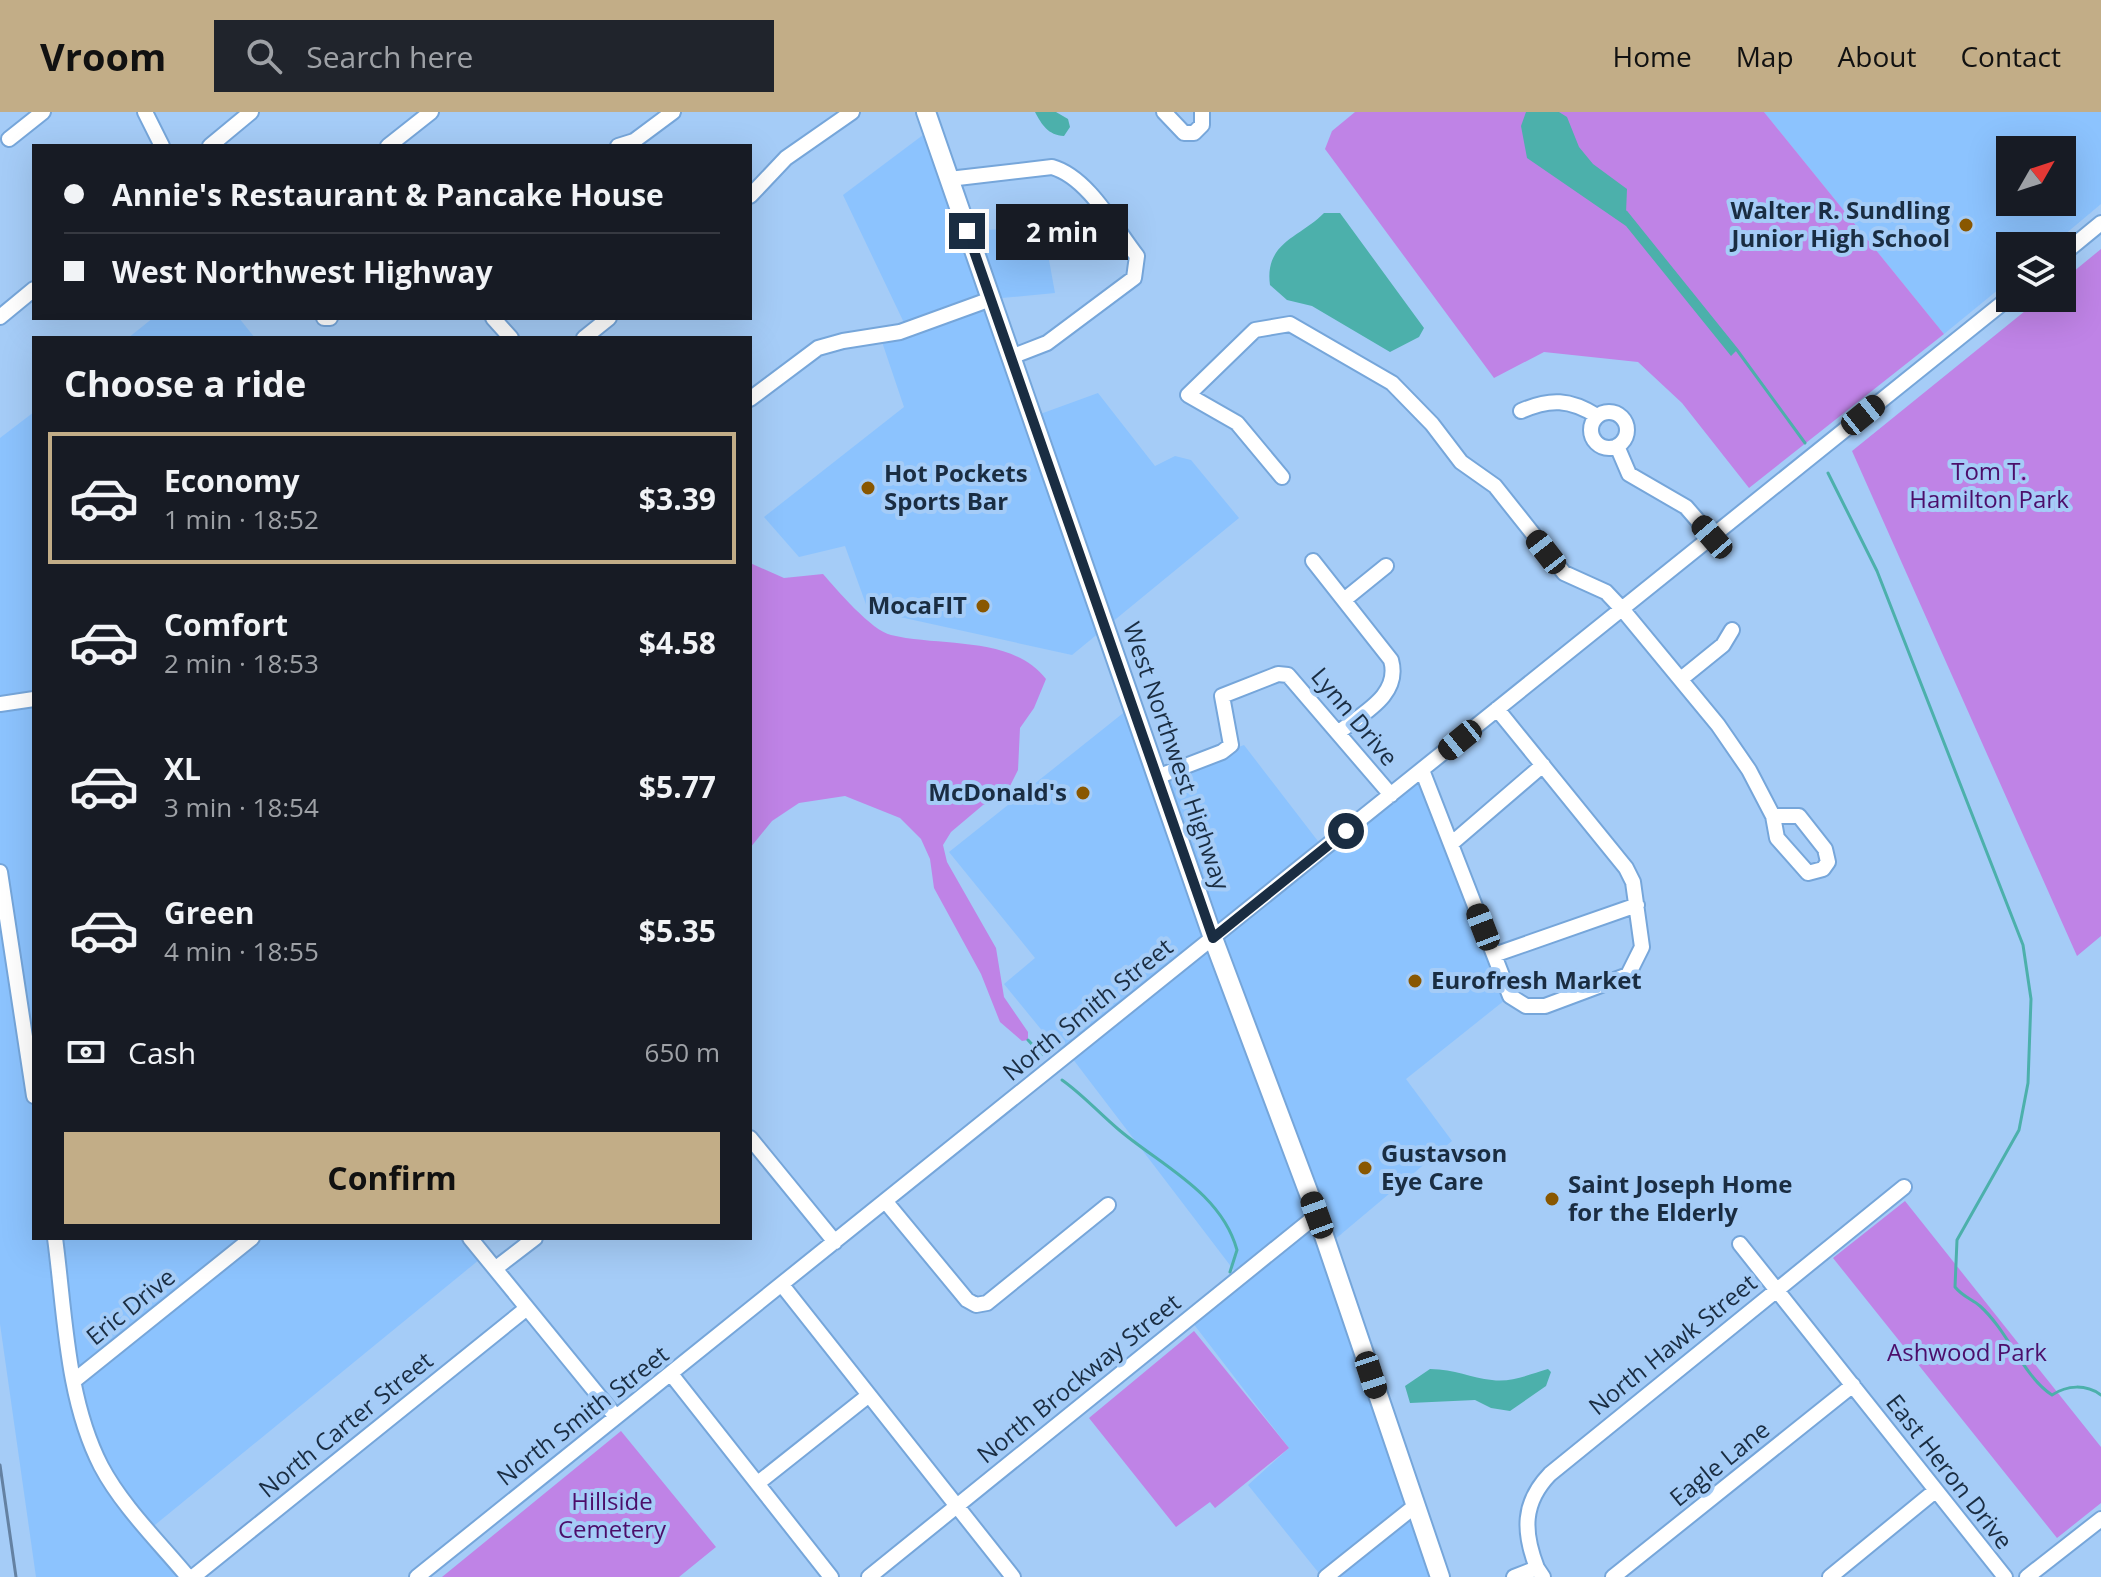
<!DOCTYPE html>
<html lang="en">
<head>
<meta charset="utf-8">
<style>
  :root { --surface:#171b24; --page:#20242c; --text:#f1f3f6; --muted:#9ea1a6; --line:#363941; --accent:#c2ad87 }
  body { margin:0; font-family:"Open Sans",sans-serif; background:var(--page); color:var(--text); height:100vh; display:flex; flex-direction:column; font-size:30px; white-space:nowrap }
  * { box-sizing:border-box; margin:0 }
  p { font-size:26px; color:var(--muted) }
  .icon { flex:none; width:44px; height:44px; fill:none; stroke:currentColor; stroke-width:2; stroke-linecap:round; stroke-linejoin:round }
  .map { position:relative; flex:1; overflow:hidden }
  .sheet { position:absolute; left:32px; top:224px; width:720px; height:904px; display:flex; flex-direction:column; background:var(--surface); border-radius:0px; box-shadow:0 8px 32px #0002 }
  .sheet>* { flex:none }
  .guide { position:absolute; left:32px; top:32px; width:720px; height:176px; border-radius:0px; box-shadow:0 8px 32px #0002; display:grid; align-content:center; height:176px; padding:0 32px; background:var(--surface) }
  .needle { width:52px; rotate:51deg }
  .fabs { position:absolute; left:1996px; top:24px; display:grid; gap:16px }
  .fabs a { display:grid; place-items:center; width:80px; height:80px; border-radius:0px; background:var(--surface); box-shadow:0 8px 32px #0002; font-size:40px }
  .end { position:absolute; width:36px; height:36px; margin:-18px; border:10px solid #1a2d42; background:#fff; box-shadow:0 0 0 4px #fff }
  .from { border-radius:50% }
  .bubble { position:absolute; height:56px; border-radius:0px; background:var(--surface); box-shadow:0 8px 32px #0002; font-size:26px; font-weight:700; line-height:56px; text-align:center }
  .car { position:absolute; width:24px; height:48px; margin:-24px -12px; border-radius:10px; box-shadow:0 0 6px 2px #0007; background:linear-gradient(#222 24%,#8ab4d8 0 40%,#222 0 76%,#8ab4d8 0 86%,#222 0) }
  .guide b { display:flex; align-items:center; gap:28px; height:76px; font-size:30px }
  .guide b+b { border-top:2px solid var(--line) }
  .guide i { width:20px; height:20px; background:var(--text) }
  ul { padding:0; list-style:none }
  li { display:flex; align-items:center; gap:24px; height:132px; margin:0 16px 12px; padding:0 16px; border:4px solid transparent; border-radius:0px }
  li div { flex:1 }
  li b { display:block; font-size:30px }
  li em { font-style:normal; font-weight:700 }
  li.active { border-color:var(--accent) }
  li>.icon { width:72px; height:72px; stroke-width:1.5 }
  h2 { padding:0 32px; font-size:36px; line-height:96px }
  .pay { display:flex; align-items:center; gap:20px; height:88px; padding:0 32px; font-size:30px }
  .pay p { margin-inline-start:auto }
  .action { display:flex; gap:16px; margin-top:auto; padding:16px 32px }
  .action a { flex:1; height:92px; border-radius:0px; background:var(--accent); color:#111; font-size:32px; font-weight:700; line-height:92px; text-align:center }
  header { display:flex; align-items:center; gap:48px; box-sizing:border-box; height:112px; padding:0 40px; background:var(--accent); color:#111 }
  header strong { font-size:38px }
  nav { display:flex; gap:44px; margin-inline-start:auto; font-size:28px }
  .search { width:560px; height:72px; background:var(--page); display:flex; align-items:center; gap:20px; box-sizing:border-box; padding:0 28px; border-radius:0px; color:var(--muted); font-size:30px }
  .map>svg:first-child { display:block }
  .built { fill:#8cc3fe; fill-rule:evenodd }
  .green { fill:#bf83e6 }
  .water { fill:#4cb0ab }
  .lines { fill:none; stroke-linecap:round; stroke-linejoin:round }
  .stream { stroke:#4cb0ab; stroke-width:3 }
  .minor-casing { stroke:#76a6da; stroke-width:18 }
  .major-casing { stroke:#76a6da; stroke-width:22 }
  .minor { stroke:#fff; stroke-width:14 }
  .major { stroke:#fff; stroke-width:18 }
  .rail { stroke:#6481a2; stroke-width:3 }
  .route { stroke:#1a2d42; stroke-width:10 }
  .poi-dot { fill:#895700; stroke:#a5ccf7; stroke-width:3 }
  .labels { text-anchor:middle; stroke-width:8; stroke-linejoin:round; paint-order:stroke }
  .poi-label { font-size:24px; font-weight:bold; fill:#1a2d42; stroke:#a5ccf7; text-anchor:start }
  .park-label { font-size:24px; fill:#4c0e6a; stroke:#a5ccf7 }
  .street-label { font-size:24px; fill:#1a2d42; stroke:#a5ccf7 }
</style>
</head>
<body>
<header>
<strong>Vroom</strong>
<div class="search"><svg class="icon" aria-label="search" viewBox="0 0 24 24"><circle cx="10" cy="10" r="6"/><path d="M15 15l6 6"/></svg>Search here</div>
<nav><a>Home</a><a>Map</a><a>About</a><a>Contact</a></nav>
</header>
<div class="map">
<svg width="2101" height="1465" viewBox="0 0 2101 1465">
  <rect width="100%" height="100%" fill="#a5ccf7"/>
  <!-- built -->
  <path class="built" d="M1764 0H2101V92L2051 134H2010V168L1944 222ZM2010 38H2062V90H2010Z
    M931 17 967 119 1043 115 1055 181 991 187 1032 305 1098 281 1155 354 1175 344 1191 348 1239 406 1072 543 868 498 845 434 799 445 764 405 904 295 880 224 907 217 843 83Z
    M153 206H239L255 226H128Z
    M34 300V1126H471L485 1143 150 1417 188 1465H36L0 1212V326Z
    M1132 594 1157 665 1244 633 1324 737 1422 658 1510 884 1406 967 1452 1029 1327 1134 1440 1465H1322L1248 1373 1289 1336 1189 1206 1239 1165 1069 942 1053 932 1004 872 1035 846 949 740Z"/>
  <!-- green -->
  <path class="green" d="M1355 0H1764L1944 222 1749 376 1682 291 1638 250 1544 240 1494 266 1325 37 1332 19Z
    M2101 137V824L2077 844 1852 339 2041 186H2062V169Z
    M750 451 784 466 823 462C836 477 872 519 891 523 940 535 1012 523 1046 567L1034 596 1020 616 1018 658 1006 682 983 693 951 720 943 733 947 750 996 836 1004 885 1028 920V928L1022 929 1000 910 981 862 934 776 930 747 921 727 900 706 845 684 799 691 772 709 750 736Z
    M1905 1089 2101 1335V1391L2057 1426 1833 1146Z
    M1194 1219 1289 1336 1215 1396 1210 1390 1176 1415 1089 1306Z
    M621 1319 716 1435 679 1465H442Z"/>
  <!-- water -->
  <path class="water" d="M1035 0H1056L1068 7 1070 15 1064 24C1048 23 1042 13 1035 0Z
    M1526 0H1559L1567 5 1579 35 1593 52 1627 77 1626 101 1737 238 1731 244 1626 114 1527 46 1521 14Z
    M1324 101H1340L1424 216 1419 225 1390 240 1312 194 1287 188 1270 173C1264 130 1301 125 1324 101Z
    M1430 1257C1455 1257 1471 1266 1492 1268 1511 1271 1530 1262 1548 1257L1551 1260 1546 1274 1510 1299 1491 1296 1475 1288 1410 1291 1405 1274Z"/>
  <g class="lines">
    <!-- stream -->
    <path class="stream" d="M1626 100 1737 238 1805 331
      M1828 361 1877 459 2023 833 2031 887 2028 971 2019 1018 1957 1128 1955 1175C1963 1185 1972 1187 1980 1194 2008 1219 2023 1264 2052 1283 2067 1273 2086 1272 2101 1283
      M1028 928 1042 943
      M1062 968C1082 982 1099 1001 1118 1017 1160 1053 1221 1080 1237 1138L1230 1160"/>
    <defs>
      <path id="minor" d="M145 0 162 34
        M1164 0 1184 21H1194L1202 13V0
        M9 27 43 0
        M210 34 251 0
        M388 34 431 0
        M618 34 634 29 673 0
        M949 67 1052 55C1088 65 1115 116 1137 144L1134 166 1047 231 1011 245
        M750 84 786 46 852 0
        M2062 143 2101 111
        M0 205 34 177
        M324 206H330
        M493 206 511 226
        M584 226 609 206
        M750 287 818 236 843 229 900 220 991 187
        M1521 299C1550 286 1570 287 1597 304
        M1591 318a18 18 0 1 1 36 0a18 18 0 1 1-36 0Z
        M1617 334 1629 362 1686 395 1712 425
        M1282 365 1237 311 1188 283 1255 218 1290 212 1392 271 1432 312 1461 350 1495 374 1564 461 1606 480 1623 498 1718 613 1749 658 1773 704 1777 726 1808 761 1823 757 1828 750 1825 737 1799 704H1773
        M1313 449 1391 548C1401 583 1363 601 1339 620
        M1344 488 1386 454
        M1681 567 1723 533 1732 518
        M0 592 34 587
        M1422 658 1510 884 1526 894H1545L1628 863 1642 835 1633 770 1626 756 1497 597
        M1157 665 1222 640 1231 633 1222 584 1278 562 1288 563 1391 683
        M1451 732 1543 653
        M0 760 34 984
        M1494 843 1637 793
        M750 1026 835 1130
        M886 1090 967 1188 976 1193 987 1191 1108 1093
        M55 1126C65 1200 66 1286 101 1354 122 1394 159 1430 188 1465
        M470 1126 616 1305
        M1740 1132 2005 1465
        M496 1156 535 1126
        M782 1173 1013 1465
        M671 1262 831 1465
        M75 1268 252 1126
        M758 1371 869 1283
        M1537 1456C1523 1420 1522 1391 1550 1362L1904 1075
        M193 1465 527 1196
        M417 1465 2010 185
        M869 1465 1317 1103
        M1326 1465 1415 1394
        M1514 1465 1537 1456 1543 1465
        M1613 1465 1853 1273
        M1830 1465 1935 1379
        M2027 1465 2101 1407"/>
      <path id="major" d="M926 0 1213 826 1317 1103 1440 1465"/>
    </defs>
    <!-- minor casing -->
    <use href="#minor" class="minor-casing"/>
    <!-- major casing -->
    <use href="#major" class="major-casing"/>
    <!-- minor -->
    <use href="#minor" class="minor"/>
    <!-- major -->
    <use href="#major" class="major"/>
    <!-- rail -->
    <path class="rail" d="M0 1353 16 1465"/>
  </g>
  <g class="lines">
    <!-- route -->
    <path class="route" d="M967 119 1213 826 1346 719"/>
  </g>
  <!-- markers -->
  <g class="poi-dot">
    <circle cx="1966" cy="113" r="8"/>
    <circle cx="868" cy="376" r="8"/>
    <circle cx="983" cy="494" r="8"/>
    <circle cx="1083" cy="681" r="8"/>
    <circle cx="1415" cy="869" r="8"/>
    <circle cx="1365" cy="1056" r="8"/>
    <circle cx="1552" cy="1087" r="8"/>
  </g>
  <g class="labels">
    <!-- poi labels -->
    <g class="poi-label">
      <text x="1950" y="107" text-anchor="end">Walter R. Sundling<tspan x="1950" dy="28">Junior High School</tspan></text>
      <text x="884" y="370">Hot Pockets<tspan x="884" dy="28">Sports Bar</tspan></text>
      <text x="967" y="502" text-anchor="end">MocaFIT</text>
      <text x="1067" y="689" text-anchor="end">McDonald's</text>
      <text x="1431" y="877">Eurofresh Market</text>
      <text x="1381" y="1050">Gustavson<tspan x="1381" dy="28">Eye Care</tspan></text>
      <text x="1568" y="1081">Saint Joseph Home<tspan x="1568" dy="28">for the Elderly</tspan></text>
    </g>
    <!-- park labels -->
    <g class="park-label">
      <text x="1989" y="368">Tom T.<tspan x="1989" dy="28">Hamilton Park</tspan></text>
      <text x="1967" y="1249">Ashwood Park</text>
      <text x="612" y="1398">Hillside<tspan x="612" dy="28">Cemetery</tspan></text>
    </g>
    <!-- street labels -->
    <g class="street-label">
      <text transform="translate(1354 605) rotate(50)" y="8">Lynn Drive</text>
      <text transform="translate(1176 644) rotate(71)" y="8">West Northwest Highway</text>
      <text transform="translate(1088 898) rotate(-39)" y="8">North Smith Street</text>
      <text transform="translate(131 1195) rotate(-39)" y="8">Eric Drive</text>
      <text transform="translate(1673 1233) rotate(-39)" y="8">North Hawk Street</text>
      <text transform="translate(1079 1267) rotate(-39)" y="8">North Brockway Street</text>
      <text transform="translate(583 1304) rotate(-38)" y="8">North Smith Street</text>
      <text transform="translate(346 1313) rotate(-39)" y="8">North Carter Street</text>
      <text transform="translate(1720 1352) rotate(-39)" y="8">Eagle Lane</text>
      <text transform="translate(1949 1360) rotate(52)" y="8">East Heron Drive</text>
    </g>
  </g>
</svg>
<div class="fabs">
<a><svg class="needle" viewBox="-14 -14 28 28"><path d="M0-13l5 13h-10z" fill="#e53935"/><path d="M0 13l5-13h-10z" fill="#9ea1a6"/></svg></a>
<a><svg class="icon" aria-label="layers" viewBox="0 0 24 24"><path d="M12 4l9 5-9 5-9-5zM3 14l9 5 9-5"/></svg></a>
</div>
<i class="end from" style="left:1346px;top:719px"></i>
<i class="end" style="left:967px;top:119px"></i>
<div class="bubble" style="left:996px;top:92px;width:132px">2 min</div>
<i class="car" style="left:1863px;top:303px;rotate:51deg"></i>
<i class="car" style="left:1712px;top:425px;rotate:319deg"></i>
<i class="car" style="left:1546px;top:440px;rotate:322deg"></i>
<i class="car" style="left:1460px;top:628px;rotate:231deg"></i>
<i class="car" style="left:1483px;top:815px;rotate:339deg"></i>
<i class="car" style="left:1317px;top:1103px;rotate:340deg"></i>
<i class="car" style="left:1371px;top:1263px;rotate:162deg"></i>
<div class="guide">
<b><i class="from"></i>Annie's Restaurant &amp; Pancake House</b>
<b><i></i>West Northwest Highway</b>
</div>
<section class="sheet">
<h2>Choose a ride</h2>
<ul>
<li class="active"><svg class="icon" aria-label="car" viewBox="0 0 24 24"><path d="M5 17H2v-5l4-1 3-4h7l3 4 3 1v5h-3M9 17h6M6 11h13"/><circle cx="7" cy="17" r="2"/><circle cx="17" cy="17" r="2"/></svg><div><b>Economy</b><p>1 min · 18:52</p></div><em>$3.39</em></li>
<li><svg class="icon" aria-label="car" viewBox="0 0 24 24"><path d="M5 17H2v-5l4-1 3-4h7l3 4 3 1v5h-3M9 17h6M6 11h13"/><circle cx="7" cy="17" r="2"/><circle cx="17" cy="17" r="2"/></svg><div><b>Comfort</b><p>2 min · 18:53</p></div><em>$4.58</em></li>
<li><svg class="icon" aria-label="car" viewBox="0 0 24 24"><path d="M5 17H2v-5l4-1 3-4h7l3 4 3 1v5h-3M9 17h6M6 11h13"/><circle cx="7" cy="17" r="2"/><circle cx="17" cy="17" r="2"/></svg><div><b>XL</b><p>3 min · 18:54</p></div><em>$5.77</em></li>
<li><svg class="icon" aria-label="car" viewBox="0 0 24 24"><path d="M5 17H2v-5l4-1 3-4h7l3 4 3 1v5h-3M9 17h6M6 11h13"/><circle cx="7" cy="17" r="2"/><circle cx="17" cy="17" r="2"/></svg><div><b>Green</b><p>4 min · 18:55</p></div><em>$5.35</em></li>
</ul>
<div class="pay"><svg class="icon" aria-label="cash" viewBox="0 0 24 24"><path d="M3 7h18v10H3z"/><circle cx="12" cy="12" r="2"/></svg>Cash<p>650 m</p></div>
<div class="action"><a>Confirm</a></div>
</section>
</div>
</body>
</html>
